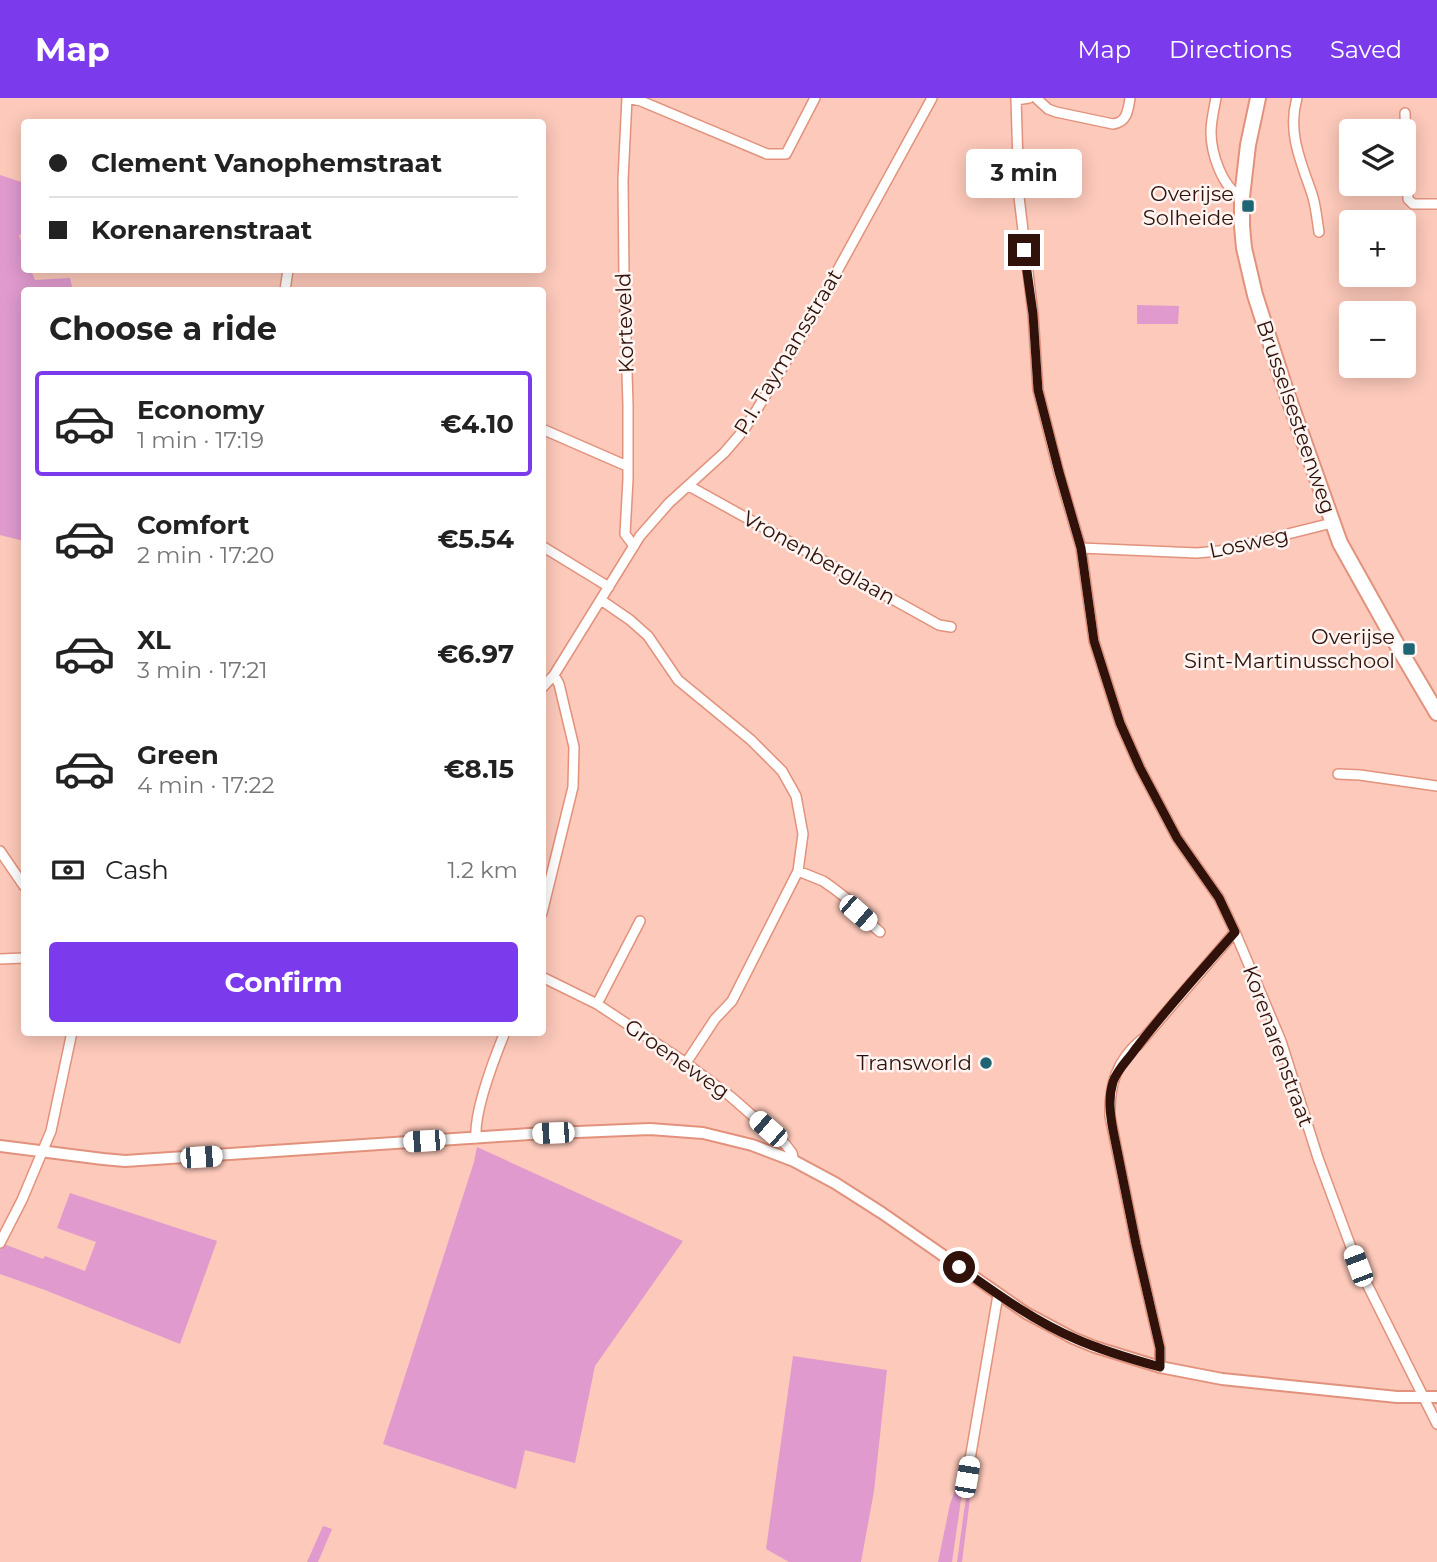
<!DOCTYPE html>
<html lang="en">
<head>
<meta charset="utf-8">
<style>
  :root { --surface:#fff; --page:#f6f6f6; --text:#222; --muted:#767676; --line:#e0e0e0; --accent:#7c3aed }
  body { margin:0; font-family:Montserrat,sans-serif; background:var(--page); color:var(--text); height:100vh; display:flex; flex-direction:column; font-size:26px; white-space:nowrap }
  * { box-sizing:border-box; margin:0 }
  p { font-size:23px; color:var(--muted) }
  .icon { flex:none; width:38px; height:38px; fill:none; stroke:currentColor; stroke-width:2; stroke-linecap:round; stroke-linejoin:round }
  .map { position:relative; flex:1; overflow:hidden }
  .panel { position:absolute; left:21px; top:189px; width:525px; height:749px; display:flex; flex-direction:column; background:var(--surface); border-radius:7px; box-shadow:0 4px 18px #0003 }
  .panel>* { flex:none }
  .banner { position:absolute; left:21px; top:21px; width:525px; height:154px; border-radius:7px; box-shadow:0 4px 18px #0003; display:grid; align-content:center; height:154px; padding:0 28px; background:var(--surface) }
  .controls { position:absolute; left:1339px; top:21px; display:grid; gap:14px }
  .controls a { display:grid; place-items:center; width:77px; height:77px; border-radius:7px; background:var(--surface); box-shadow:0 4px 18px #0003; font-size:35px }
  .end { position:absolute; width:32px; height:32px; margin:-16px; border:9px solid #30120a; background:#fff; box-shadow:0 0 0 4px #fff }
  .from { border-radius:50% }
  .bubble { position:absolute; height:49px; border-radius:7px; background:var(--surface); box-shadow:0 4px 18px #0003; font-size:23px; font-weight:700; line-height:49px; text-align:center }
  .car { position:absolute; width:21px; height:42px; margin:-21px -10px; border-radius:9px; box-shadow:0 0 5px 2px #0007; background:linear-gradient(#fff 24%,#345 0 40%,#fff 0 76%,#345 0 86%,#fff 0) }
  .banner b { display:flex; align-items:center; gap:24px; height:66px; font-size:26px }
  .banner b+b { border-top:2px solid var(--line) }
  .banner i { width:18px; height:18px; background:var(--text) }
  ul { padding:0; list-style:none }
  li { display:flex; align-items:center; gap:21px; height:105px; margin:0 14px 10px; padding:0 14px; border:4px solid transparent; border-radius:7px }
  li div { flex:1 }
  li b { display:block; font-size:26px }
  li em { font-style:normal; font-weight:700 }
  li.on { border-color:var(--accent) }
  li>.icon { width:63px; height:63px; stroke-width:1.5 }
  h2 { padding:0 28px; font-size:32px; line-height:84px }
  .pay { display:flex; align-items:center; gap:18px; height:77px; padding:0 28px; font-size:26px }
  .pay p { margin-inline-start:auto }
  .action { display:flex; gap:14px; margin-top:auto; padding:14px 28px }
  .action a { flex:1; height:80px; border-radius:7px; background:var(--accent); color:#fff; font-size:28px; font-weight:700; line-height:80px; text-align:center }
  header { display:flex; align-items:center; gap:42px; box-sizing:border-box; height:98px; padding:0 35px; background:var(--accent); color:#fff }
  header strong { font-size:33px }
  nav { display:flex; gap:38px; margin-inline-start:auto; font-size:24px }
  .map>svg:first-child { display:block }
  .green { fill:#e09ace }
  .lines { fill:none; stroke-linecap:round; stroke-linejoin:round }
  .minor-casing { stroke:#e2927c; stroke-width:12 }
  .tertiary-casing { stroke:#e2927c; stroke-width:14 }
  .primary-casing { stroke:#e2927c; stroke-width:18 }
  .minor { stroke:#fff; stroke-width:9 }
  .tertiary { stroke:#fff; stroke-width:10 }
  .primary { stroke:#fff; stroke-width:14 }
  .route { stroke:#30120a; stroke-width:9 }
  .poi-dot { fill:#1e6474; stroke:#fef5f2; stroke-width:2.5 }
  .labels { text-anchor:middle; stroke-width:5; stroke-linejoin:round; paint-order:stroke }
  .poi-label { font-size:21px; fill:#30120a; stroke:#fef5f2; text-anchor:end }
  .street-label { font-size:21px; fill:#30120a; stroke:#fef5f2 }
</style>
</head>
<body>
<header>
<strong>Map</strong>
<nav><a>Map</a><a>Directions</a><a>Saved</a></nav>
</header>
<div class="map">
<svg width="1437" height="1464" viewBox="0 0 1437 1464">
  <rect width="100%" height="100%" fill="#fcc9ba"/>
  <!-- green -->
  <path class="green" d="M0 77 24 85V136L19 137 24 153V172H31L35 182 70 180 73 192H24V443L0 437Z
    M1137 207 1179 208 1178 226H1137Z
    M477 1049 683 1143 595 1268 575 1365 525 1352 516 1391 383 1346 474 1064Z
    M70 1095 217 1143 180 1246 45 1192 0 1176V1152L4 1146 43 1161 45 1158 85 1173 96 1144 57 1130Z
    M793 1258 887 1272 874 1393 861 1464H789L766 1451Z
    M960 1379 964 1381 952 1464H938L950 1406Z
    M968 1385H972L962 1464H957Z
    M323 1428 332 1431 318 1464H307Z"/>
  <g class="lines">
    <defs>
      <path id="minor" d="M627 0 623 82 624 179 628 307V381L625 436 634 448
        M627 0 641 3 767 56H786L815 0
        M1016 0 1019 99 1033 216 1038 292 1059 375 1081 450 1094 543 1120 625 1140 670 1177 740 1219 800 1235 834 1281 943 1318 1060 1358 1168 1437 1326
        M1036 0 1048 11 1056 14 1113 26C1127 24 1128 13 1130 0
        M1216 0C1214 11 1211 23 1211 34 1211 55 1222 90 1242 99
        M1297 0C1287 34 1301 64 1312 96 1316 108 1317 122 1319 134
        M1016 2 1029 0
        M1405 15 1408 101 1413 106H1437
        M285 192 288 172
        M542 331 627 368
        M689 388 939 527 951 529
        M542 448 609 489
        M1081 450 1197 455 1219 453 1332 425
        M601 502 630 522 648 538 678 582 751 642 782 673 796 698 803 736 798 773 732 903 715 921 686 965
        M542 590 554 577 640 438 669 405 724 355 743 333 756 313 801 239 932 0
        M1338 676 1360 677 1437 688
        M0 753 24 788
        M798 773 823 783 833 790 846 800 858 815 880 834
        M542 815 573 689 574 649 559 586 554 577
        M0 861 24 860
        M542 879 597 906 686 965 730 998 786 1047 792 1055 794 1063
        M597 906 640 823
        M1141 942C1117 962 1109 987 1110 1018L1136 1146 1160 1250V1269
        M1138 947 1235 834
        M476 1040C474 1012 494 961 505 934
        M0 1145 22 1102 51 1033 72 934
        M967 1379 998 1197"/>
      <path id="tertiary" d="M0 1048 103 1061 125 1063 529 1036 650 1031 703 1035 752 1047 794 1063 835 1085 882 1115 1026 1215 1073 1240 1095 1249 1160 1269 1222 1281 1397 1299H1437"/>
      <path id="primary" d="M1258 0 1248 47 1242 99V128L1244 150 1255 197 1286 293 1340 445 1401 554 1437 615"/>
    </defs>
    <!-- minor casing -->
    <use href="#minor" class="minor-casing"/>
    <!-- tertiary casing -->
    <use href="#tertiary" class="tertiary-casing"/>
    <!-- primary casing -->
    <use href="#primary" class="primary-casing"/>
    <!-- minor -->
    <use href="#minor" class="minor"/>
    <!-- tertiary -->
    <use href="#tertiary" class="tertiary"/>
    <!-- primary -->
    <use href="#primary" class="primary"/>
  </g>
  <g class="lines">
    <!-- route -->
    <path class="route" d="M959 1169C997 1196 1034 1223 1076 1241 1103 1253 1131 1261 1160 1269V1250L1136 1146 1113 1032C1110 1016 1108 1000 1113 984 1117 972 1127 963 1134 953 1165 912 1201 873 1235 834L1219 800 1177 740 1140 670 1120 625 1094 543 1081 450 1059 374 1038 292 1033 216 1024 152"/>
  </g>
  <!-- markers -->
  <g class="poi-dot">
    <rect x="1241" y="101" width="14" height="14" rx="3.5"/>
    <rect x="1402" y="544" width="14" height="14" rx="3.5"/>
    <circle cx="986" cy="965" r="7"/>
  </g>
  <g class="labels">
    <!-- poi labels -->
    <g class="poi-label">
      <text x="1234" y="103">Overijse<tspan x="1234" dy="24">Solheide</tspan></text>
      <text x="1395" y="546">Overijse<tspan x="1395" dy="24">Sint-Martinusschool</tspan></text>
      <text x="972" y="972">Transworld</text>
    </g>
    <!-- street labels -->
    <g class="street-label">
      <text transform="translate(625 225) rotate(-92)" y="7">Korteveld</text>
      <text transform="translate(788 254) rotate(-59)" y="7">P.I. Taymansstraat</text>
      <text transform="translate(1296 319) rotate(71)" y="7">Brusselsesteenweg</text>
      <text transform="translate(1249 445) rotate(-12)" y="7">Losweg</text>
      <text transform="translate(819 460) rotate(29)" y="7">Vronenberglaan</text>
      <text transform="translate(1278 948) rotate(70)" y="7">Korenarenstraat</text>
      <text transform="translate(677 961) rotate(35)" y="7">Groeneweg</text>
    </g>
  </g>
</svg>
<div class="controls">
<a><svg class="icon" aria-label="layers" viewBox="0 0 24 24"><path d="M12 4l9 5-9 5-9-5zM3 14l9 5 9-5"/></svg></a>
<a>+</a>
<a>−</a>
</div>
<i class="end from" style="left:959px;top:1169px"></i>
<i class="end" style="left:1024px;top:152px"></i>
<div class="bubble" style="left:966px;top:51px;width:116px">3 min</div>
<i class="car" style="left:858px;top:815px;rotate:131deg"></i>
<i class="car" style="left:768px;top:1031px;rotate:311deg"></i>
<i class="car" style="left:553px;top:1035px;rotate:268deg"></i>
<i class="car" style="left:424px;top:1043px;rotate:266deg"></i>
<i class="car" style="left:201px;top:1059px;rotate:86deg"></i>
<i class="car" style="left:1358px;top:1168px;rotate:339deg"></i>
<i class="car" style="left:967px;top:1379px;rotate:10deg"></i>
<div class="banner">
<b><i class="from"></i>Clement Vanophemstraat</b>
<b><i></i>Korenarenstraat</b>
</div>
<section class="panel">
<h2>Choose a ride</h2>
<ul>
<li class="on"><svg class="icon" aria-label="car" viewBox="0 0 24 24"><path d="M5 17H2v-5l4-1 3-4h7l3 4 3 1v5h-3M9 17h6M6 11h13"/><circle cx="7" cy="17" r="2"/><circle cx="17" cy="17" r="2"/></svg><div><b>Economy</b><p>1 min · 17:19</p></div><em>€4.10</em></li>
<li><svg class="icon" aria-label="car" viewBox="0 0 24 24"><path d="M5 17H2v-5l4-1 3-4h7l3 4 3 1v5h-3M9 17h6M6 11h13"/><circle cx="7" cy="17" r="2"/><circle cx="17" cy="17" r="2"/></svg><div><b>Comfort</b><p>2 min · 17:20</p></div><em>€5.54</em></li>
<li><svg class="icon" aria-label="car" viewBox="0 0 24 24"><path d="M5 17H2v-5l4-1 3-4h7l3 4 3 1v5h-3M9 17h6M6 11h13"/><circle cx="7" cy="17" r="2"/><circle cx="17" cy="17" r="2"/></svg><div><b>XL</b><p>3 min · 17:21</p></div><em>€6.97</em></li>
<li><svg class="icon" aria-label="car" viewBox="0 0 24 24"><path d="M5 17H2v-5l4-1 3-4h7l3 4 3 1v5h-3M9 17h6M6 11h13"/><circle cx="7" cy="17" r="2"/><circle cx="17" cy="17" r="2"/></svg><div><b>Green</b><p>4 min · 17:22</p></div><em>€8.15</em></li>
</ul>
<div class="pay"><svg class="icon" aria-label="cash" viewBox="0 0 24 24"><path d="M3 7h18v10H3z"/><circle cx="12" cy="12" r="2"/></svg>Cash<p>1.2 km</p></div>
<div class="action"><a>Confirm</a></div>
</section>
</div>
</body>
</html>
